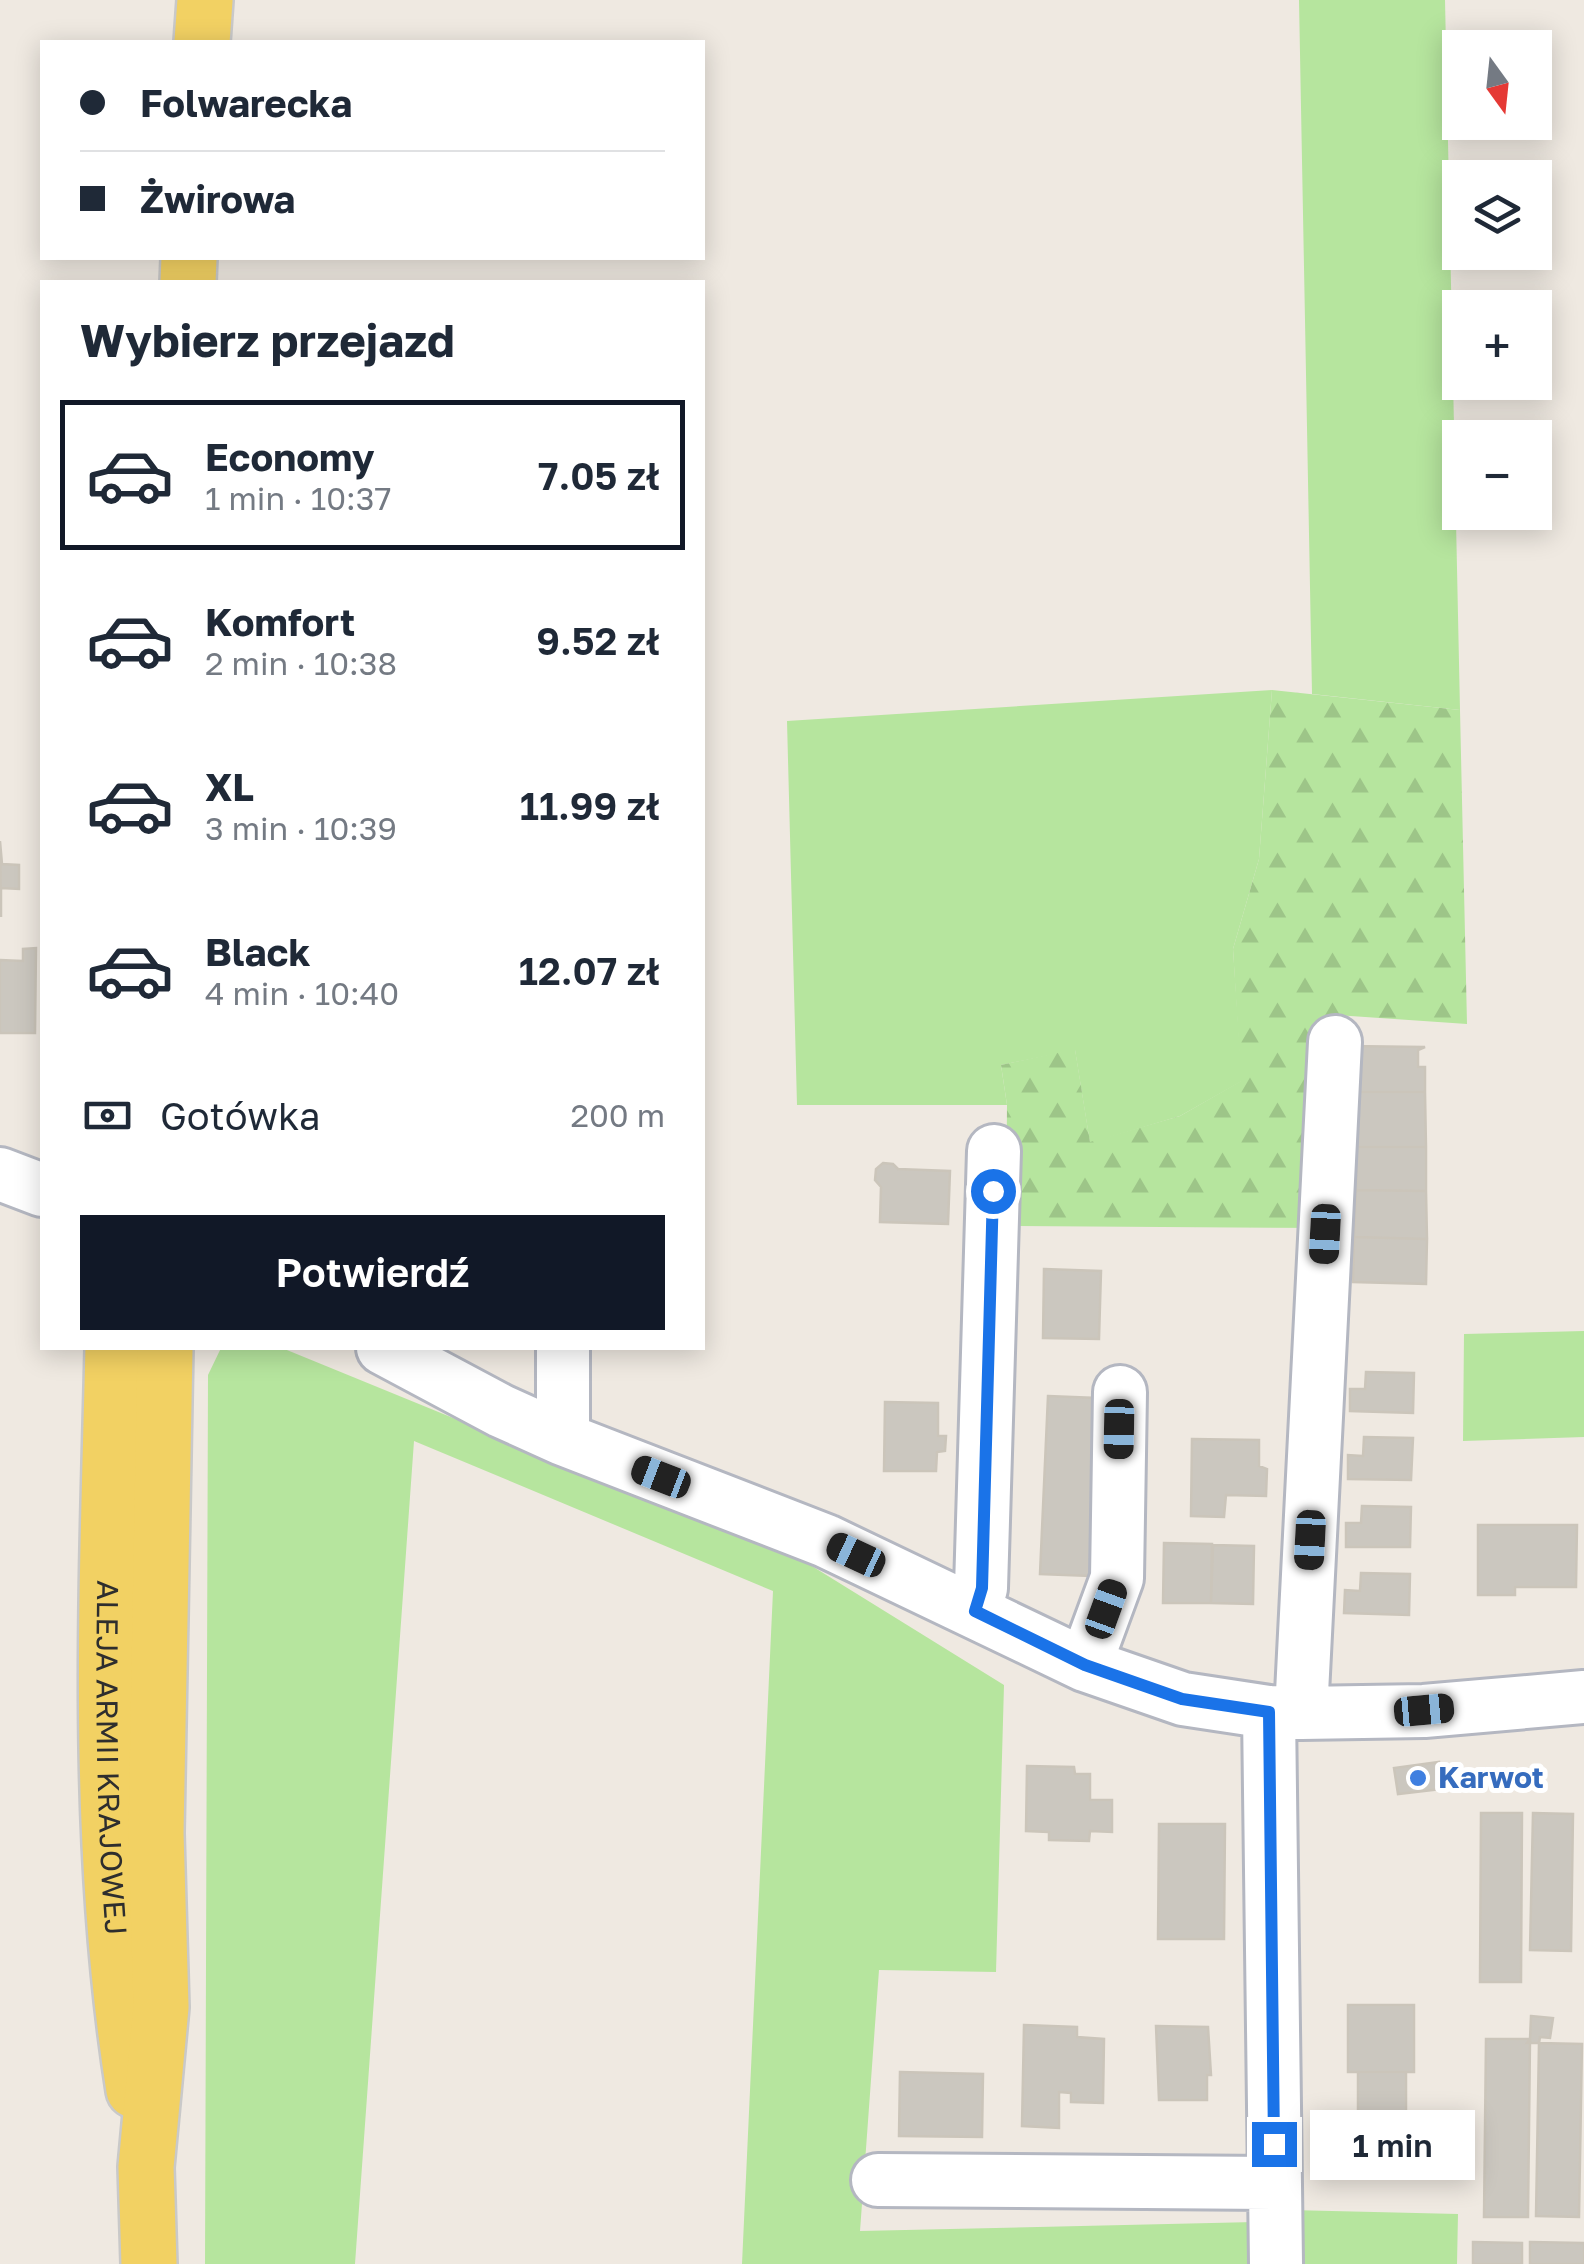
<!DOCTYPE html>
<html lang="pl">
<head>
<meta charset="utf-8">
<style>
  :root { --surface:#fff; --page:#f6f6f7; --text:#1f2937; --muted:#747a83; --line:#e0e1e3; --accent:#111827 }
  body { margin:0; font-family:"Golos Text",sans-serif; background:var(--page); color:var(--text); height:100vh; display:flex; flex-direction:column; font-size:38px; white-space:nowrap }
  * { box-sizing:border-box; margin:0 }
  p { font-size:32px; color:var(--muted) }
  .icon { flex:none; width:55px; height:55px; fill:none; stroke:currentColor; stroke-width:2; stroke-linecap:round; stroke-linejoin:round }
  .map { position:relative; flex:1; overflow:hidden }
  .panel { position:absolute; left:40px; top:280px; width:665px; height:1070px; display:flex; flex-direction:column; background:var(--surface); border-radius:0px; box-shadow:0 5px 25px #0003 }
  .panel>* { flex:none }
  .banner { position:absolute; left:40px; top:40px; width:665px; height:220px; border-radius:0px; box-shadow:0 5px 25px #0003; display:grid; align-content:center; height:220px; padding:0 40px; background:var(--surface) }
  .needle { width:65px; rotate:165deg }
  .fabs { position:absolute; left:1442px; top:30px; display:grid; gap:20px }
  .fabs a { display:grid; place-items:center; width:110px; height:110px; border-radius:0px; background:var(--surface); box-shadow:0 5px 25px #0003; font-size:50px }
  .end { position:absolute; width:45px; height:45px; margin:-22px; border:12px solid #1a73e8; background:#fff; box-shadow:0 0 0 5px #fff }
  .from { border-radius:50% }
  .bubble { position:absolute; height:70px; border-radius:0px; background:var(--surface); box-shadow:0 5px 25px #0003; font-size:32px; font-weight:600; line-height:70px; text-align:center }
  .car { position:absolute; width:30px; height:60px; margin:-30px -15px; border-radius:12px; box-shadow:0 0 8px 2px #0007; background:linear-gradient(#222 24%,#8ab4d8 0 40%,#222 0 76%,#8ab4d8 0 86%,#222 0) }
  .banner b { display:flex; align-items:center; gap:35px; height:95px; font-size:38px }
  .banner b+b { border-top:2px solid var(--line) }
  .banner i { width:25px; height:25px; background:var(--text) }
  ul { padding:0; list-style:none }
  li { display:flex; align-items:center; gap:30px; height:150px; margin:0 20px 15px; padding:0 20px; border:5px solid transparent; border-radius:0px }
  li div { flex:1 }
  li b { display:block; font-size:38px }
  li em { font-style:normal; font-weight:600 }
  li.current { border-color:var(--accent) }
  li>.icon { width:90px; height:90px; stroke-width:1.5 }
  h2 { padding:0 40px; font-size:45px; line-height:120px }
  .pay { display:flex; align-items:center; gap:25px; height:110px; padding:0 40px; font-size:38px }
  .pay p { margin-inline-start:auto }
  .action { display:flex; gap:20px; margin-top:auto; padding:20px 40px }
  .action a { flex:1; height:115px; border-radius:0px; background:var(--accent); color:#fff; font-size:40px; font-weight:600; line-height:115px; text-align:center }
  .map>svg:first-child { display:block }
  .grass { fill:#b6e59e }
  .forest { fill:url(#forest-firs) }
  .building { fill:#cbc7bf; stroke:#cbc5ba; stroke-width:2.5 }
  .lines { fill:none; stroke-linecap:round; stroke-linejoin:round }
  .minor-casing { stroke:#b4b7c1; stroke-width:58 }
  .major-casing { stroke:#c9c9c9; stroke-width:60 }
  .minor { stroke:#fff; stroke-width:52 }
  .major { stroke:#f2d163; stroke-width:55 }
  .route { stroke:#1a73e8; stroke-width:12 }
  .shop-dot { fill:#3f7fe0; stroke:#fff; stroke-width:4 }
  .labels { text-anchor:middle; stroke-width:10; stroke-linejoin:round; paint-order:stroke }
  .street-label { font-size:30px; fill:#2e2e2e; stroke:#fff }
  .shop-label { font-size:30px; font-weight:bold; fill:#366cbe; stroke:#fff; text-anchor:start }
</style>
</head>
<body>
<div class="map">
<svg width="1584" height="2264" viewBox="0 0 1584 2264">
  <defs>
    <pattern id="forest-firs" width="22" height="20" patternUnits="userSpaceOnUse" patternTransform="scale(2.5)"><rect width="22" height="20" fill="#b6e59e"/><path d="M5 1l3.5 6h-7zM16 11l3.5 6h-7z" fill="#9dc588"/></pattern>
  </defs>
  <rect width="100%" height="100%" fill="#efe9e1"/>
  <!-- grass -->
  <path class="grass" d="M1299 0H1445L1460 710 1312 694Z
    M1272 690 1259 859 1233 949 1242 1081 1180 1116 1090 1143 1075 1050 1001 1065 1007 1105H797L787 721Z
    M1584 1331V1437L1463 1441 1464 1334Z
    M221 1348H282L807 1563 1004 1685 996 1972 879 1970 860 2231 1255 2222 1251 2264H742L773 1591 414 1441 355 2264H205L208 1375Z
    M1290 2210 1458 2214 1457 2264H1291Z"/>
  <!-- forest -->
  <path class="forest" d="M1272 690 1460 710 1467 1024 1336 1015 1329 1228 1006 1226 1007 1105 1001 1065 1075 1049 1090 1142 1180 1116 1241 1081 1233 949 1259 859Z"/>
  <!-- building -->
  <path class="building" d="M0 841 2 864 19 865V889L1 888V917Z
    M36 948 35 1033H0V960L23 961V949Z
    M1348 1046 1425 1047 1418 1050V1067H1425V1092H1357Z
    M1357 1092H1425L1426 1147H1357Z
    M1357 1147H1426V1191L1356 1190Z
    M883 1163 893 1164 898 1169 950 1171 948 1224 880 1222 881 1187 875 1180 876 1169Z
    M1356 1190 1426 1191 1427 1239 1354 1237Z
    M1354 1237 1427 1239 1426 1284 1353 1282Z
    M1044 1269 1101 1271 1099 1339 1043 1338Z
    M1366 1372 1414 1373 1413 1413 1350 1411V1389H1365Z
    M1048 1396 1097 1398 1090 1576 1040 1574Z
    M885 1402 938 1403V1436H946L945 1451 937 1452 936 1471H884Z
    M1364 1437 1413 1438 1411 1480 1348 1479V1455L1363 1456Z
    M1192 1439 1259 1440V1466L1267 1469 1266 1496 1226 1495 1224 1517 1191 1516Z
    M1362 1506 1411 1507 1410 1547H1346V1523H1361Z
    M1478 1525H1577L1576 1587H1515V1595H1478Z
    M1164 1543 1212 1544 1211 1603H1163Z
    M1213 1545 1254 1546 1253 1604 1211 1603Z
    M1361 1573 1410 1574 1409 1615 1344 1613 1345 1590 1360 1591Z
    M1439 1762 1442 1789 1398 1794 1394 1768Z
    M1027 1766 1074 1767 1075 1774H1090V1800H1112V1832L1090 1831 1089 1841 1049 1840V1832L1026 1831Z
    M1481 1813H1522L1521 1982H1480Z
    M1533 1813 1573 1814 1571 1951 1530 1950Z
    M1159 1824H1225L1224 1939H1158Z
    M1348 2005H1414V2072H1348Z
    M1531 2016 1553 2018 1550 2038 1540 2037 1539 2043H1527L1530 2039Z
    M1024 2025 1077 2027V2037L1104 2039 1103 2103 1071 2102V2093L1059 2092V2128L1022 2126Z
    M1156 2026 1208 2027 1211 2075H1207V2100H1159Z
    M1486 2039H1530L1528 2217H1484Z
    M1539 2043 1582 2044 1579 2217 1536 2216Z
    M900 2072 983 2074 982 2137 899 2136Z
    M1358 2072H1406V2117H1358Z
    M1473 2242 1522 2243V2264H1473Z
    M1530 2242 1584 2243V2264H1530Z"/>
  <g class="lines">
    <defs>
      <path id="minor" d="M0 1174 42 1190
        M383 1348 501 1411 563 1439 826 1541 1085 1665 1183 1699 1269 1712 1301 1713 1424 1711 1584 1697
        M563 1439V1348
        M975 1611 981 1588 994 1151
        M1085 1665 1117 1578 1120 1392
        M1269 1712 1276 2264
        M1301 1713 1335 1042
        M878 2180 1275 2183"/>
      <g id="major">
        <path d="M202 42 205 0"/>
        <path d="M188 282 189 258"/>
        <path id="s1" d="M113 1348C107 1595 95 1844 134 2090"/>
        <path d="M149 2264 146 2167 161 2007 156 1833 165 1348"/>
      </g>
    </defs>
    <!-- minor casing -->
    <use href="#minor" class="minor-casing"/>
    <!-- major casing -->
    <use href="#major" class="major-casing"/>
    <!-- minor -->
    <use href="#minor" class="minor"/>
    <!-- major -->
    <use href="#major" class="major"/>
  </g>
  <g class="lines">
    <!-- route -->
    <path class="route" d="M993 1191 982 1588 975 1611 1085 1665 1182 1699 1269 1712 1274 2144"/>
  </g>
  <!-- markers -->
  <circle class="shop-dot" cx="1418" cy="1778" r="10"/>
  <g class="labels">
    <!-- street labels -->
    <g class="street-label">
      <text dy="10" stroke="none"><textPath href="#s1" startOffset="410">ALEJA ARMII KRAJOWEJ</textPath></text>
    </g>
    <!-- shop labels -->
    <g class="shop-label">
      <text x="1438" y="1788">Karwot</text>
    </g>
  </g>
</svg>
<div class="fabs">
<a><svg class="needle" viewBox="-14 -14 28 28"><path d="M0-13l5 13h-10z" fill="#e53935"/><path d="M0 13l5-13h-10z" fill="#747a83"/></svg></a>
<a><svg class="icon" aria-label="layers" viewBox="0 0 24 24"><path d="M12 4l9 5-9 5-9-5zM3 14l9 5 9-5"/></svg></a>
<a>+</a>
<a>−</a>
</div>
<i class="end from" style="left:993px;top:1191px"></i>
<i class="end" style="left:1274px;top:2144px"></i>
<div class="bubble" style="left:1310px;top:2110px;width:165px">1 min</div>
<i class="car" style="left:1325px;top:1234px;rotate:183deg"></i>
<i class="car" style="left:1119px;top:1429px;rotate:181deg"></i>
<i class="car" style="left:661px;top:1477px;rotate:291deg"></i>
<i class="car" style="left:1310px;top:1540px;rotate:183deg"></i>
<i class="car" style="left:856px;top:1555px;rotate:295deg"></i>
<i class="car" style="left:1106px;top:1609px;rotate:20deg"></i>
<i class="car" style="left:1424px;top:1710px;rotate:85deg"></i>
<div class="banner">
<b><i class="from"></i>Folwarecka</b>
<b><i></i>Żwirowa</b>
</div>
<section class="panel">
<h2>Wybierz przejazd</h2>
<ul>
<li class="current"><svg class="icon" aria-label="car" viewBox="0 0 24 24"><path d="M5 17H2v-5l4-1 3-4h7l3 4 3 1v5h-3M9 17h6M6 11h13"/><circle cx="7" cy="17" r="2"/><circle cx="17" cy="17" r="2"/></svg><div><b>Economy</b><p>1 min · 10:37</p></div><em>7.05 zł</em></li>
<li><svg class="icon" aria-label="car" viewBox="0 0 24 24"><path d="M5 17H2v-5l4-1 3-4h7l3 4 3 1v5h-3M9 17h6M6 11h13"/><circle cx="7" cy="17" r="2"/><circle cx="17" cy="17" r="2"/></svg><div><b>Komfort</b><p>2 min · 10:38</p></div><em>9.52 zł</em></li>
<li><svg class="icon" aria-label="car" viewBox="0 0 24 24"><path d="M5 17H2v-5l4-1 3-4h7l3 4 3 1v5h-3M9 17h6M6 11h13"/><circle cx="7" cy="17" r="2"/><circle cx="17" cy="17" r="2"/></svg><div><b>XL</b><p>3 min · 10:39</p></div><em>11.99 zł</em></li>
<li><svg class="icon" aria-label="car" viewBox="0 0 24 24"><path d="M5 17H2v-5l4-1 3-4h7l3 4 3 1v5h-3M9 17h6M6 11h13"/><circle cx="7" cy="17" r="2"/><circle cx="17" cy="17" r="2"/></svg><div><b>Black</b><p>4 min · 10:40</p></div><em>12.07 zł</em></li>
</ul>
<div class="pay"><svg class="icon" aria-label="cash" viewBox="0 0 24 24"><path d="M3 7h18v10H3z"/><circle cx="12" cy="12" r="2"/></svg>Gotówka<p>200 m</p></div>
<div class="action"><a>Potwierdź</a></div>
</section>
</div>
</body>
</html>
